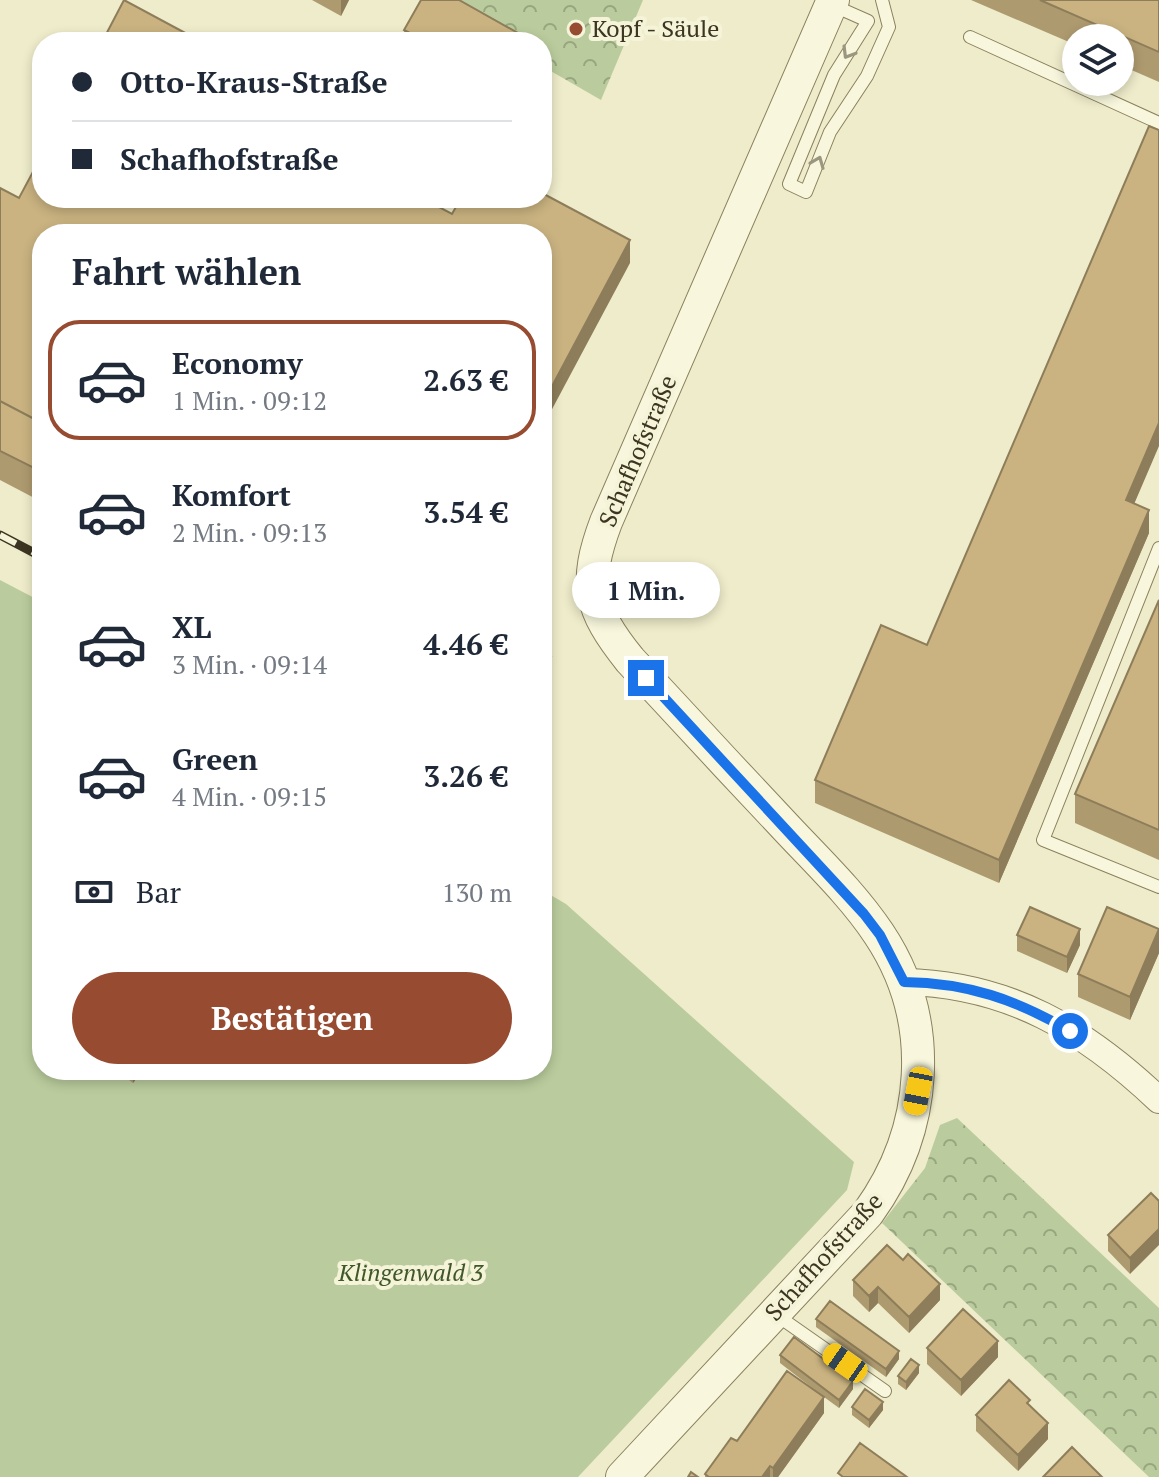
<!DOCTYPE html>
<html lang="de">
<head>
<meta charset="utf-8">
<style>
  :root { --surface:#fff; --page:#f2f2f3; --text:#1f2937; --muted:#747a83; --line:#e0e1e3; --accent:#974b30 }
  body { margin:0; font-family:"PT Serif",serif; background:var(--page); color:var(--text); height:100vh; display:flex; flex-direction:column; font-size:30px; white-space:nowrap }
  * { box-sizing:border-box; margin:0 }
  p { font-size:26px; color:var(--muted) }
  .icon { flex:none; width:44px; height:44px; fill:none; stroke:currentColor; stroke-width:2; stroke-linecap:round; stroke-linejoin:round }
  .map { position:relative; flex:1; overflow:hidden }
  .drawer { position:absolute; left:32px; top:224px; width:520px; height:856px; display:flex; flex-direction:column; background:var(--surface); border-radius:32px; box-shadow:0 4px 12px #0003 }
  .drawer>* { flex:none }
  .guide { position:absolute; left:32px; top:32px; width:520px; height:176px; border-radius:32px; box-shadow:0 4px 12px #0003; display:grid; align-content:center; height:176px; padding:0 40px; background:var(--surface) }
  .tools { position:absolute; left:1062px; top:24px; display:grid; gap:16px }
  .tools a { display:grid; place-items:center; width:72px; height:72px; border-radius:50%; background:var(--surface); box-shadow:0 4px 12px #0003; font-size:40px }
  .end { position:absolute; width:36px; height:36px; margin:-18px; border:10px solid #1a73e8; background:#fff; box-shadow:0 0 0 4px #fff }
  .from { border-radius:50% }
  .bubble { position:absolute; height:56px; border-radius:28px; background:var(--surface); box-shadow:0 4px 12px #0003; font-size:26px; font-weight:700; line-height:56px; text-align:center }
  .car { position:absolute; width:24px; height:48px; margin:-24px -12px; border-radius:10px; box-shadow:0 0 6px 2px #0007; background:linear-gradient(#f5c518 24%,#345 0 40%,#f5c518 0 76%,#345 0 86%,#f5c518 0) }
  .guide b { display:flex; align-items:center; gap:28px; height:76px; font-size:30px }
  .guide b+b { border-top:2px solid var(--line) }
  .guide i { width:20px; height:20px; background:var(--text) }
  ul { padding:0; list-style:none }
  li { display:flex; align-items:center; gap:24px; height:120px; margin:0 16px 12px; padding:0 24px; border:4px solid transparent; border-radius:32px }
  li div { flex:1 }
  li b { display:block; font-size:30px }
  li em { font-style:normal; font-weight:700 }
  li.active { border-color:var(--accent) }
  li>.icon { width:72px; height:72px; stroke-width:1.5 }
  h2 { padding:0 40px; font-size:36px; line-height:96px }
  .pay { display:flex; align-items:center; gap:20px; height:88px; padding:0 40px; font-size:30px }
  .pay p { margin-inline-start:auto }
  .cta { display:flex; gap:16px; margin-top:auto; padding:16px 40px }
  .cta a { flex:1; height:92px; border-radius:48px; background:var(--accent); color:#fff; font-size:32px; font-weight:700; line-height:92px; text-align:center }
  .map>svg:first-child { display:block }
  .green { fill:#bacc9d }
  .forest { fill:url(#forest-crowns) }
  .lines { fill:none; stroke-linecap:round; stroke-linejoin:round }
  .service-casing { stroke:#8a815e; stroke-width:14 }
  .minor-casing { stroke:#8a815e; stroke-width:28 }
  .tertiary-casing { stroke:#8a815e; stroke-width:34 }
  .service { stroke:#f8f7dd; stroke-width:12 }
  .minor { stroke:#f8f7dd; stroke-width:26 }
  .tertiary { stroke:#f8f7dd; stroke-width:32 }
  .rail-casing { stroke:#3b3521; stroke-width:9 }
  .rail { stroke:#f5f4d9; stroke-width:6; stroke-dasharray:18; stroke-linecap:butt }
  .wall { fill:#ae9a6f }
  .shaded-wall { fill:#8d7d5a }
  .building { fill:#cab381; stroke:#8d7d5a; stroke-width:2 }
  .oneway { stroke:#9a967f }
  .route { stroke:#1a73e8; stroke-width:10 }
  .poi-dot { fill:#974b30; stroke:#f5f4d9; stroke-width:3 }
  .labels { text-anchor:middle; stroke-width:8; stroke-linejoin:round; paint-order:stroke }
  .poi-label { font-size:24px; fill:#3b3521; stroke:#f5f4d9; text-anchor:start }
  .street-label { font-size:24px; fill:#3b3521; stroke:#f5f4d9 }
  .park-label { font-size:24px; font-style:italic; fill:#3f5729; stroke:#f5f4d9 }
</style>
</head>
<body>
<div class="map">
<svg width="1159" height="1477" viewBox="0 0 1159 1477">
  <defs>
    <pattern id="forest-crowns" width="20" height="18" patternUnits="userSpaceOnUse" patternTransform="scale(2)"><rect width="20" height="18" fill="#bacc9d"/><path d="M2 6a3 3 0 1 1 6 0M12 15a3 3 0 1 1 6 0" fill="none" stroke="#98a680"/></pattern>
  </defs>
  <rect width="100%" height="100%" fill="#eeecca"/>
  <!-- green -->
  <path class="green" d="M0 580 42 602V1070H542V890L566 904 854 1162 847 1190 578 1477H0Z"/>
  <!-- forest -->
  <path class="forest" d="M425 0H643L601 100 542 66V42H500Z
    M957 1118 1159 1308V1477H1149L882 1223 925 1168 940 1125Z"/>
  <g class="lines">
    <defs>
      <path id="service" d="M832 5 868 21 834 75 789 184 806 192 830 132 867 76 889 27 882 0
        M970 37 1159 123
        M1159 548 1043 840 1159 887
        M775 1314 885 1391"/>
      <path id="minor" d="M904 982C1009 984 1085 1030 1159 1100"/>
      <path id="tertiary" d="M622 1477 868 1213C928 1130 937 1021 879 934 851 892 813 857 779 820 729 767 679 713 630 660 589 609 583 583 606 522L833 0"/>
    </defs>
    <!-- service casing -->
    <use href="#service" class="service-casing"/>
    <!-- minor casing -->
    <use href="#minor" class="minor-casing"/>
    <!-- tertiary casing -->
    <use href="#tertiary" class="tertiary-casing"/>
    <!-- service -->
    <use href="#service" class="service"/>
    <!-- minor -->
    <use href="#minor" class="minor"/>
    <!-- tertiary -->
    <use href="#tertiary" class="tertiary"/>
    <defs>
      <path id="rail" d="M0 535 42 557"/>
    </defs>
    <!-- rail casing -->
    <use href="#rail" class="rail-casing"/>
    <!-- rail -->
    <use href="#rail" class="rail"/>
  </g>
  <!-- wall -->
  <path class="wall" d="M312 0H349L341 16Z
    M971 0H1159V82L1120 65V38H1076V45Z
    M404 30 534 42H404Z
    M0 188 19 198 452 214 630 263 42 234V502L0 480Z
    M1134 503 1149 533 999 883 815 803V780L927 645Z
    M1159 600V860L1075 823V794Z
    M1159 929V953L1130 1020 1078 997V974Z
    M1017 935 1080 945 1067 973 1017 951Z
    M116 1070H143L133 1083Z
    M1151 1193 1130 1274 1108 1251V1235Z
    M853 1280 940 1300 909 1333 878 1303 869 1312 853 1296Z
    M816 1319 899 1359 886 1377 816 1327Z
    M927 1348 998 1357 961 1396 927 1364Z
    M780 1355 853 1389 839 1408 824 1397V1413L778 1477H705V1474L737 1441 824 1397 780 1363Z
    M919 1373 906 1390 898 1384V1376Z
    M1030 1406 1048 1439 1018 1471 976 1431V1415Z
    M852 1407 883 1410 869 1428 852 1415Z"/>
  <!-- shaded-wall -->
  <path class="shaded-wall" d="M341 0H349L341 16Z
    M630 240V263L542 428V405Z
    M1159 423V446L1126 523V500Z
    M1149 510V533L999 883V860Z
    M545 635V643L542 651V643Z
    M551 657V665L544 681V673Z
    M1080 929V945L1067 973V957Z
    M1159 930V953L1130 1020V997Z
    M133 1070H143L133 1083Z
    M1159 1229V1245L1130 1274V1258Z
    M940 1284V1300L909 1333V1317Z
    M878 1287V1303L869 1312V1296Z
    M998 1341V1357L961 1396V1380Z
    M899 1351V1359L886 1377V1369Z
    M919 1365V1373L906 1390V1382Z
    M853 1381V1389L839 1408V1400Z
    M824 1397V1413L778 1477H773V1468Z
    M883 1402V1410L869 1428V1420Z
    M1048 1423V1439L1018 1471V1455Z
    M770 1466V1477H762Z"/>
  <!-- building -->
  <path class="building" d="M124 0 202 42H102Z
    M421 0H459L534 42H427L404 30Z
    M1040 0H1159V52Z
    M1149 126 1159 130V423L1126 500 1149 510 999 860 815 780 881 625 927 645Z
    M42 155V198H422L452 214 461 198H542V193L630 240 542 405V234H42V423L0 401V188L19 198Z
    M0 401 42 423V472L0 451Z
    M1159 600V830L1075 794Z
    M542 653 551 657 544 673 542 672Z
    M1030 907 1080 929 1067 957 1017 935Z
    M1107 907 1159 929 1130 997 1078 974Z
    M1151 1193 1159 1201V1229L1130 1258 1108 1235Z
    M887 1245 903 1260 908 1254 940 1284 909 1317 878 1287 869 1296 853 1280Z
    M830 1301 899 1351 886 1369 816 1319Z
    M963 1309 998 1341 961 1380 927 1348Z
    M794 1337 853 1381 839 1400 780 1355Z
    M911 1359 919 1365 906 1382 898 1376Z
    M787 1371 824 1397 773 1468 770 1466 762 1477H709L705 1474 731 1438 737 1441Z
    M1009 1380 1030 1400 1027 1403 1048 1423 1018 1455 976 1415Z
    M865 1389 883 1402 869 1420 852 1407Z
    M860 1443 907 1477H843L838 1473Z
    M1072 1447 1102 1477H1043Z
    M691 1472 698 1477H688Z"/>
  <!-- one-way arrows -->
  <defs><path id="oneway-chevron" d="M-2-3.5L2.5 0L-2 3.5" fill="none" stroke-width="1.6" stroke-linecap="round" stroke-linejoin="round" transform="scale(2)"/></defs>
  <g class="oneway">
    <use href="#oneway-chevron" transform="translate(848 53) rotate(121)"/>
    <use href="#oneway-chevron" transform="translate(818 162) rotate(-68)"/>
  </g>
  <g class="lines">
    <!-- route -->
    <path class="route" d="M646 678 864 914 880 935 904 982C968 983 1015 999 1070 1031"/>
  </g>
  <!-- markers -->
  <circle class="poi-dot" cx="576" cy="29" r="8"/>
  <g class="labels">
    <!-- poi labels -->
    <g class="poi-label">
      <text x="592" y="37">Kopf - Säule</text>
    </g>
    <!-- street labels -->
    <g class="street-label">
      <text transform="translate(638 451) rotate(-67)" y="8">Schafhofstraße</text>
      <text transform="translate(824 1257) rotate(-48)" y="8">Schafhofstraße</text>
    </g>
    <!-- park labels -->
    <g class="park-label">
      <text x="411" y="1281">Klingenwald 3</text>
    </g>
  </g>
</svg>
<div class="tools">
<a><svg class="icon" aria-label="layers" viewBox="0 0 24 24"><path d="M12 4l9 5-9 5-9-5zM3 14l9 5 9-5"/></svg></a>
</div>
<i class="end from" style="left:1070px;top:1031px"></i>
<i class="end" style="left:646px;top:678px"></i>
<div class="bubble" style="left:572px;top:562px;width:148px">1 Min.</div>
<i class="car" style="left:918px;top:1091px;rotate:191deg"></i>
<i class="car" style="left:845px;top:1363px;rotate:305deg"></i>
<div class="guide">
<b><i class="from"></i>Otto-Kraus-Straße</b>
<b><i></i>Schafhofstraße</b>
</div>
<section class="drawer">
<h2>Fahrt wählen</h2>
<ul>
<li class="active"><svg class="icon" aria-label="car" viewBox="0 0 24 24"><path d="M5 17H2v-5l4-1 3-4h7l3 4 3 1v5h-3M9 17h6M6 11h13"/><circle cx="7" cy="17" r="2"/><circle cx="17" cy="17" r="2"/></svg><div><b>Economy</b><p>1 Min. · 09:12</p></div><em>2.63 €</em></li>
<li><svg class="icon" aria-label="car" viewBox="0 0 24 24"><path d="M5 17H2v-5l4-1 3-4h7l3 4 3 1v5h-3M9 17h6M6 11h13"/><circle cx="7" cy="17" r="2"/><circle cx="17" cy="17" r="2"/></svg><div><b>Komfort</b><p>2 Min. · 09:13</p></div><em>3.54 €</em></li>
<li><svg class="icon" aria-label="car" viewBox="0 0 24 24"><path d="M5 17H2v-5l4-1 3-4h7l3 4 3 1v5h-3M9 17h6M6 11h13"/><circle cx="7" cy="17" r="2"/><circle cx="17" cy="17" r="2"/></svg><div><b>XL</b><p>3 Min. · 09:14</p></div><em>4.46 €</em></li>
<li><svg class="icon" aria-label="car" viewBox="0 0 24 24"><path d="M5 17H2v-5l4-1 3-4h7l3 4 3 1v5h-3M9 17h6M6 11h13"/><circle cx="7" cy="17" r="2"/><circle cx="17" cy="17" r="2"/></svg><div><b>Green</b><p>4 Min. · 09:15</p></div><em>3.26 €</em></li>
</ul>
<div class="pay"><svg class="icon" aria-label="cash" viewBox="0 0 24 24"><path d="M3 7h18v10H3z"/><circle cx="12" cy="12" r="2"/></svg>Bar<p>130 m</p></div>
<div class="cta"><a>Bestätigen</a></div>
</section>
</div>
</body>
</html>
